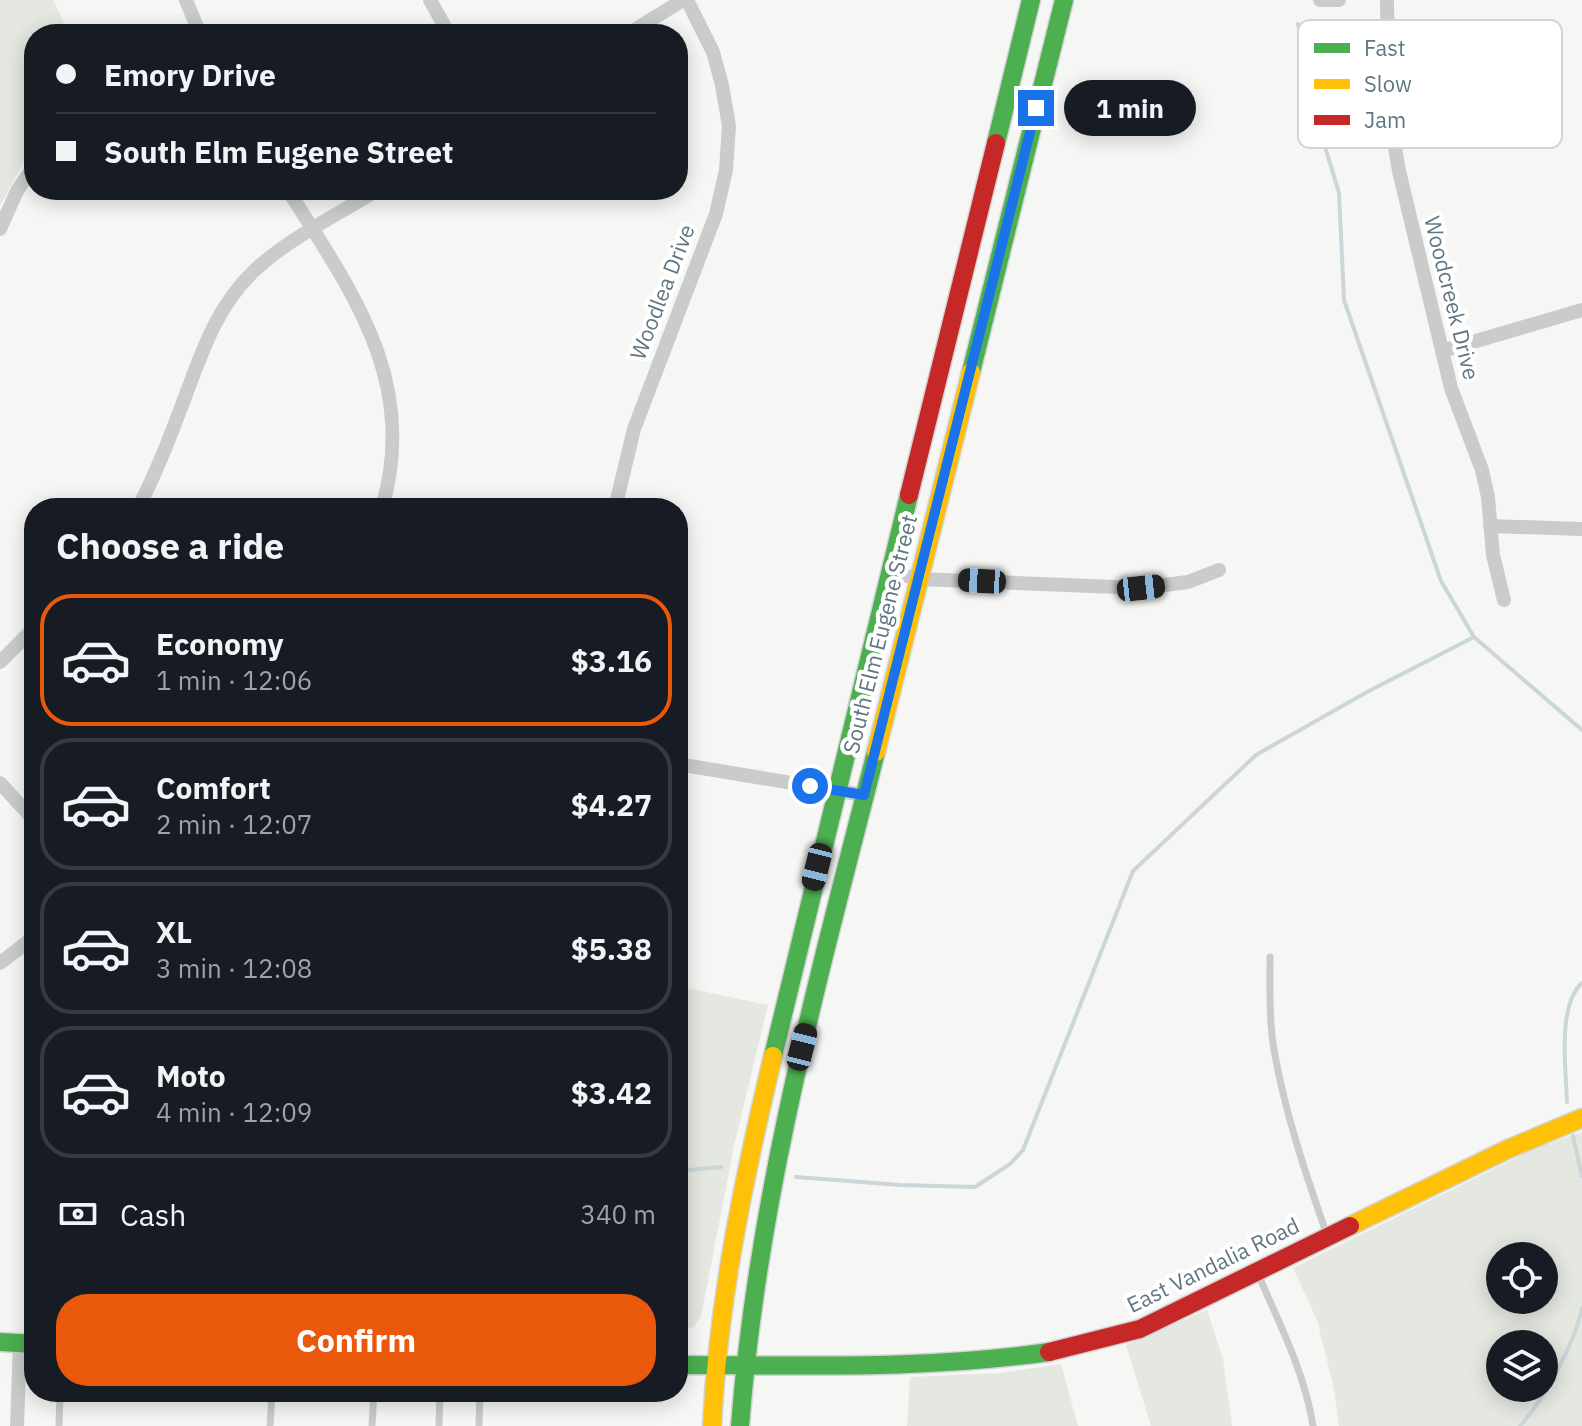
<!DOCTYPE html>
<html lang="en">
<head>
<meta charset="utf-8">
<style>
  :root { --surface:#171b24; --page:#20242c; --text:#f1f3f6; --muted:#9ea1a6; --line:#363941; --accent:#ea580c }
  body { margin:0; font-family:"IBM Plex Sans",sans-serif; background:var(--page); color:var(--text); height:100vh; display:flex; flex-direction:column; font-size:30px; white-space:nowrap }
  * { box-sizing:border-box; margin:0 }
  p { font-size:26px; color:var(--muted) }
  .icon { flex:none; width:44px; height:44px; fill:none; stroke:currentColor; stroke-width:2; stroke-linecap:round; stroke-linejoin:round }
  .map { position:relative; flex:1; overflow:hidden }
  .drawer { position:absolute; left:24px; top:498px; width:664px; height:904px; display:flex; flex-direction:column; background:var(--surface); border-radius:32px; box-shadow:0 4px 20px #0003 }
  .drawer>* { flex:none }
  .hud { position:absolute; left:24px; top:24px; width:664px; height:176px; border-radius:32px; box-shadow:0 4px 20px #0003; display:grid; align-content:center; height:176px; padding:0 32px; background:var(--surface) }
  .buttons { position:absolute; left:1486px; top:1242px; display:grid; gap:16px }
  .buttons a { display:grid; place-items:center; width:72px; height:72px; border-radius:50%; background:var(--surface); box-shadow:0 4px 20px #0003; font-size:40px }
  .end { position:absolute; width:36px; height:36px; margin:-18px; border:10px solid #1a73e8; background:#fff; box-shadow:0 0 0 4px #fff }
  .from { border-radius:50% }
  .bubble { position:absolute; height:56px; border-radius:28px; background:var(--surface); box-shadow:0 4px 20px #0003; font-size:26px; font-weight:700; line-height:56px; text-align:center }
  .car { position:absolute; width:24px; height:48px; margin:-24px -12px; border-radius:10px; box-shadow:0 0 6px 2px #0007; background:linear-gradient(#222 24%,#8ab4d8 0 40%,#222 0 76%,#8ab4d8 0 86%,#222 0) }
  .hud b { display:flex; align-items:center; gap:28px; height:76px; font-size:30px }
  .hud b+b { border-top:2px solid var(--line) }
  .hud i { width:20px; height:20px; background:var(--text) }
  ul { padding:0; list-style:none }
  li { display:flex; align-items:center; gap:24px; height:132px; margin:0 16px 12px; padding:0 16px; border:4px solid var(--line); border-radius:32px }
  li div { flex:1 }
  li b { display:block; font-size:30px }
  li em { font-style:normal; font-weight:700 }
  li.selected { border-color:var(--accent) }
  li>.icon { width:72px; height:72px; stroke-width:1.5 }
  h2 { padding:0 32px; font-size:36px; line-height:96px }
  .pay { display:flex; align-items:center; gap:20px; height:88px; padding:0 32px; font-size:30px }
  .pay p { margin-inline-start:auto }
  .button { display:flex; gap:16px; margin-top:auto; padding:16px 32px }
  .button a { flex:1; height:92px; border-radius:32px; background:var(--accent); color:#fff; font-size:32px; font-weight:700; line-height:92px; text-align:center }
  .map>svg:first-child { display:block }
  .green { fill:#e5e8e1; fill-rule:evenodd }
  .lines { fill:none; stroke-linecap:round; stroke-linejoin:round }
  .stream { stroke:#cad6d7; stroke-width:4 }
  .fast-casing { stroke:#d2d4d4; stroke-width:21 }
  .slow-casing { stroke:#d2d4d4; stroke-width:21 }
  .jam-casing { stroke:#d2d4d4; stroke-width:21 }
  .lane { stroke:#cacccc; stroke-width:7 }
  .street { stroke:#cacccc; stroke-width:14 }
  .fast { stroke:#4caf50; stroke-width:18 }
  .slow { stroke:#ffc107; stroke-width:18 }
  .jam { stroke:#c62828; stroke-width:18 }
  .route { stroke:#1a73e8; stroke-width:10 }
  .labels { text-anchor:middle; stroke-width:8; stroke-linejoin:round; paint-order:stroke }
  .street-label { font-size:22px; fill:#5f7782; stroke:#fff }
  .key { fill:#fff; stroke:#cfd6da; stroke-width:2 }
  .key-label { font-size:22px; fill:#5f7782 }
</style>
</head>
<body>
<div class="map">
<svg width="1582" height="1426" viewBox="0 0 1582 1426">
  <rect width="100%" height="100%" fill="#f6f6f4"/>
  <!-- green -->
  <path class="green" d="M0 0H53L69 34H34V143L0 206Z
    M678 986 768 1005 734 1146 701 1317 693 1327 678 1333Z
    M1582 1132V1426H1339L1334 1389 1317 1320 1293 1268 1538 1147ZM1544 1256V1300H1500V1256ZM1544 1344V1388H1500V1344Z
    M1207 1310 1223 1359 1232 1426H1151L1126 1345Z
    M1061 1364 1078 1426H907L910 1377 1002 1373Z"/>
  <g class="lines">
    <!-- stream -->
    <path class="stream" d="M1298 24 1313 107 1339 193 1344 300 1441 581 1474 637 1582 730
      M1567 1102C1566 1070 1557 1005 1582 983
      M1573 1136 1582 1176
      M678 1171 721 1167
      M796 1177 900 1185 975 1187 1010 1164 1023 1150 1133 871 1256 755 1367 692 1474 637
      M1520 1426C1544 1400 1575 1343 1582 1308"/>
    <defs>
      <path id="fast" d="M996 143 1031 0
        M971 372 1064 0
        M773 1056 909 495
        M0 1342 34 1344
        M678 1365C802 1365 926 1370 1049 1352
        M740 1426C758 1194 819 976 876 752"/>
      <path id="slow" d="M876 752 971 372
        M1350 1226 1506 1150 1582 1118
        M712 1426C718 1301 744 1178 773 1056"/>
      <path id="jam" d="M909 495 996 143
        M1049 1352 1140 1329 1350 1226"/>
    </defs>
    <!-- fast casing -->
    <use href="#fast" class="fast-casing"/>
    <!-- slow casing -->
    <use href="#slow" class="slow-casing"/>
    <!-- jam casing -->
    <use href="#jam" class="jam-casing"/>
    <!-- lane -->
    <path class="lane" d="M1270 957C1270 988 1269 1020 1274 1050 1285 1113 1306 1175 1327 1235
      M1258 1274C1279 1323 1305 1373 1313 1426
      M59 1426 60 1392
      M270 1426 272 1392
      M372 1426 374 1392
      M439 1426 440 1392
      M479 1426 480 1392"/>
    <!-- street -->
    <path class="street" d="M186 0 200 34
      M430 0 449 34
      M1320 0H1339
      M1387 0C1388 58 1388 114 1399 171L1451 388 1482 470 1488 497 1493 555 1504 600
      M628 34 683 0
      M288 190C352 292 419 381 382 508
      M0 229 17 191 34 166
      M1442 351 1582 310
      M138 508C158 470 173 429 188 389 204 346 219 304 254 271 289 238 336 216 377 190
      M615 508 634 429 716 214 726 170 729 126 722 85 713 52 687 0
      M1490 526 1582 529
      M891 572 919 579 1141 588 1188 582 1219 570
      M0 662 34 628
      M678 764 864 795
      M0 783 34 820
      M0 963 34 937
      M17 1426 20 1343"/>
    <!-- fast -->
    <use href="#fast" class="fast"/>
    <!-- slow -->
    <use href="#slow" class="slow"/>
    <!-- jam -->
    <use href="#jam" class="jam"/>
  </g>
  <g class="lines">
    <!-- route -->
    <path class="route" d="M810 786 864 795 1036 108"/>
  </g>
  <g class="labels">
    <!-- street labels -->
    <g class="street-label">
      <text transform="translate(662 292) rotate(-69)" y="8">Woodlea Drive</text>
      <text transform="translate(1452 298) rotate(76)" y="8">Woodcreek Drive</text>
      <text transform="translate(880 634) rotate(-76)" y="8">South Elm Eugene Street</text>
      <text transform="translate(1213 1265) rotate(-26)" y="8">East Vandalia Road</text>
    </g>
  </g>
  <!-- legend -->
  <rect x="1298" y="20" width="264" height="128" rx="12" class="key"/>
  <rect x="1314" y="43" width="36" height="10" fill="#4caf50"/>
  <rect x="1314" y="79" width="36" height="10" fill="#ffc107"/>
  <rect x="1314" y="115" width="36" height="10" fill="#c62828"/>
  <g class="key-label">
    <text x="1364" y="56">Fast</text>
    <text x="1364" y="92">Slow</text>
    <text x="1364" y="128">Jam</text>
  </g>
</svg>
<div class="buttons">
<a><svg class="icon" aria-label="locate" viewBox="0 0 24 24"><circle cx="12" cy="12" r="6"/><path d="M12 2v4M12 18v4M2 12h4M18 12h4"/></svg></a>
<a><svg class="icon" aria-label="layers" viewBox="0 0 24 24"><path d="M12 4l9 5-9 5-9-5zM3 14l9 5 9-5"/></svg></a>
</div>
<i class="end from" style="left:810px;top:786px"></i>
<i class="end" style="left:1036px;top:108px"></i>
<div class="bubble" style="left:1064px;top:80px;width:132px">1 min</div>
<i class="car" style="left:982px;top:581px;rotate:273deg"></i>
<i class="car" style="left:1141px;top:588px;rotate:84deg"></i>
<i class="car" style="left:817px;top:867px;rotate:194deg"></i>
<i class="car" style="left:802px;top:1047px;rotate:14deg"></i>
<div class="hud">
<b><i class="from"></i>Emory Drive</b>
<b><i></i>South Elm Eugene Street</b>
</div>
<section class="drawer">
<h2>Choose a ride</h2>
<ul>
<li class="selected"><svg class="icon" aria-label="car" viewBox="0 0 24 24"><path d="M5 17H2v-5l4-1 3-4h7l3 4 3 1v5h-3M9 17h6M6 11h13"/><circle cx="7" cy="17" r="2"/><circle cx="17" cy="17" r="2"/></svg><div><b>Economy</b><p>1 min · 12:06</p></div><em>$3.16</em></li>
<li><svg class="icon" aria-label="car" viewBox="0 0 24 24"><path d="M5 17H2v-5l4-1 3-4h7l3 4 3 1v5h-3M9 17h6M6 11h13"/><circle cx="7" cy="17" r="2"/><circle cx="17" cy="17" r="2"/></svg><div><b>Comfort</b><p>2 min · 12:07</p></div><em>$4.27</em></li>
<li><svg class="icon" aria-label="car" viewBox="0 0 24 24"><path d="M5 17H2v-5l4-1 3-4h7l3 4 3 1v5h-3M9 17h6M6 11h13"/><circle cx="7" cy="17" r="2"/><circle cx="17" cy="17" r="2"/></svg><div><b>XL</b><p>3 min · 12:08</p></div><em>$5.38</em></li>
<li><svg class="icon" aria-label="car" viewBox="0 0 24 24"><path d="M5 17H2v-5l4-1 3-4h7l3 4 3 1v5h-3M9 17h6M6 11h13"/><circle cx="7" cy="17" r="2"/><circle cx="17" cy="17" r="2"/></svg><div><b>Moto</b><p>4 min · 12:09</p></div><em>$3.42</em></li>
</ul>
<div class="pay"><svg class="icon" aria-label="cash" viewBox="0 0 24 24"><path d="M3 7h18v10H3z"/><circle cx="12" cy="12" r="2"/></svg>Cash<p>340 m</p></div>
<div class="button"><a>Confirm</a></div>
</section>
</div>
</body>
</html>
